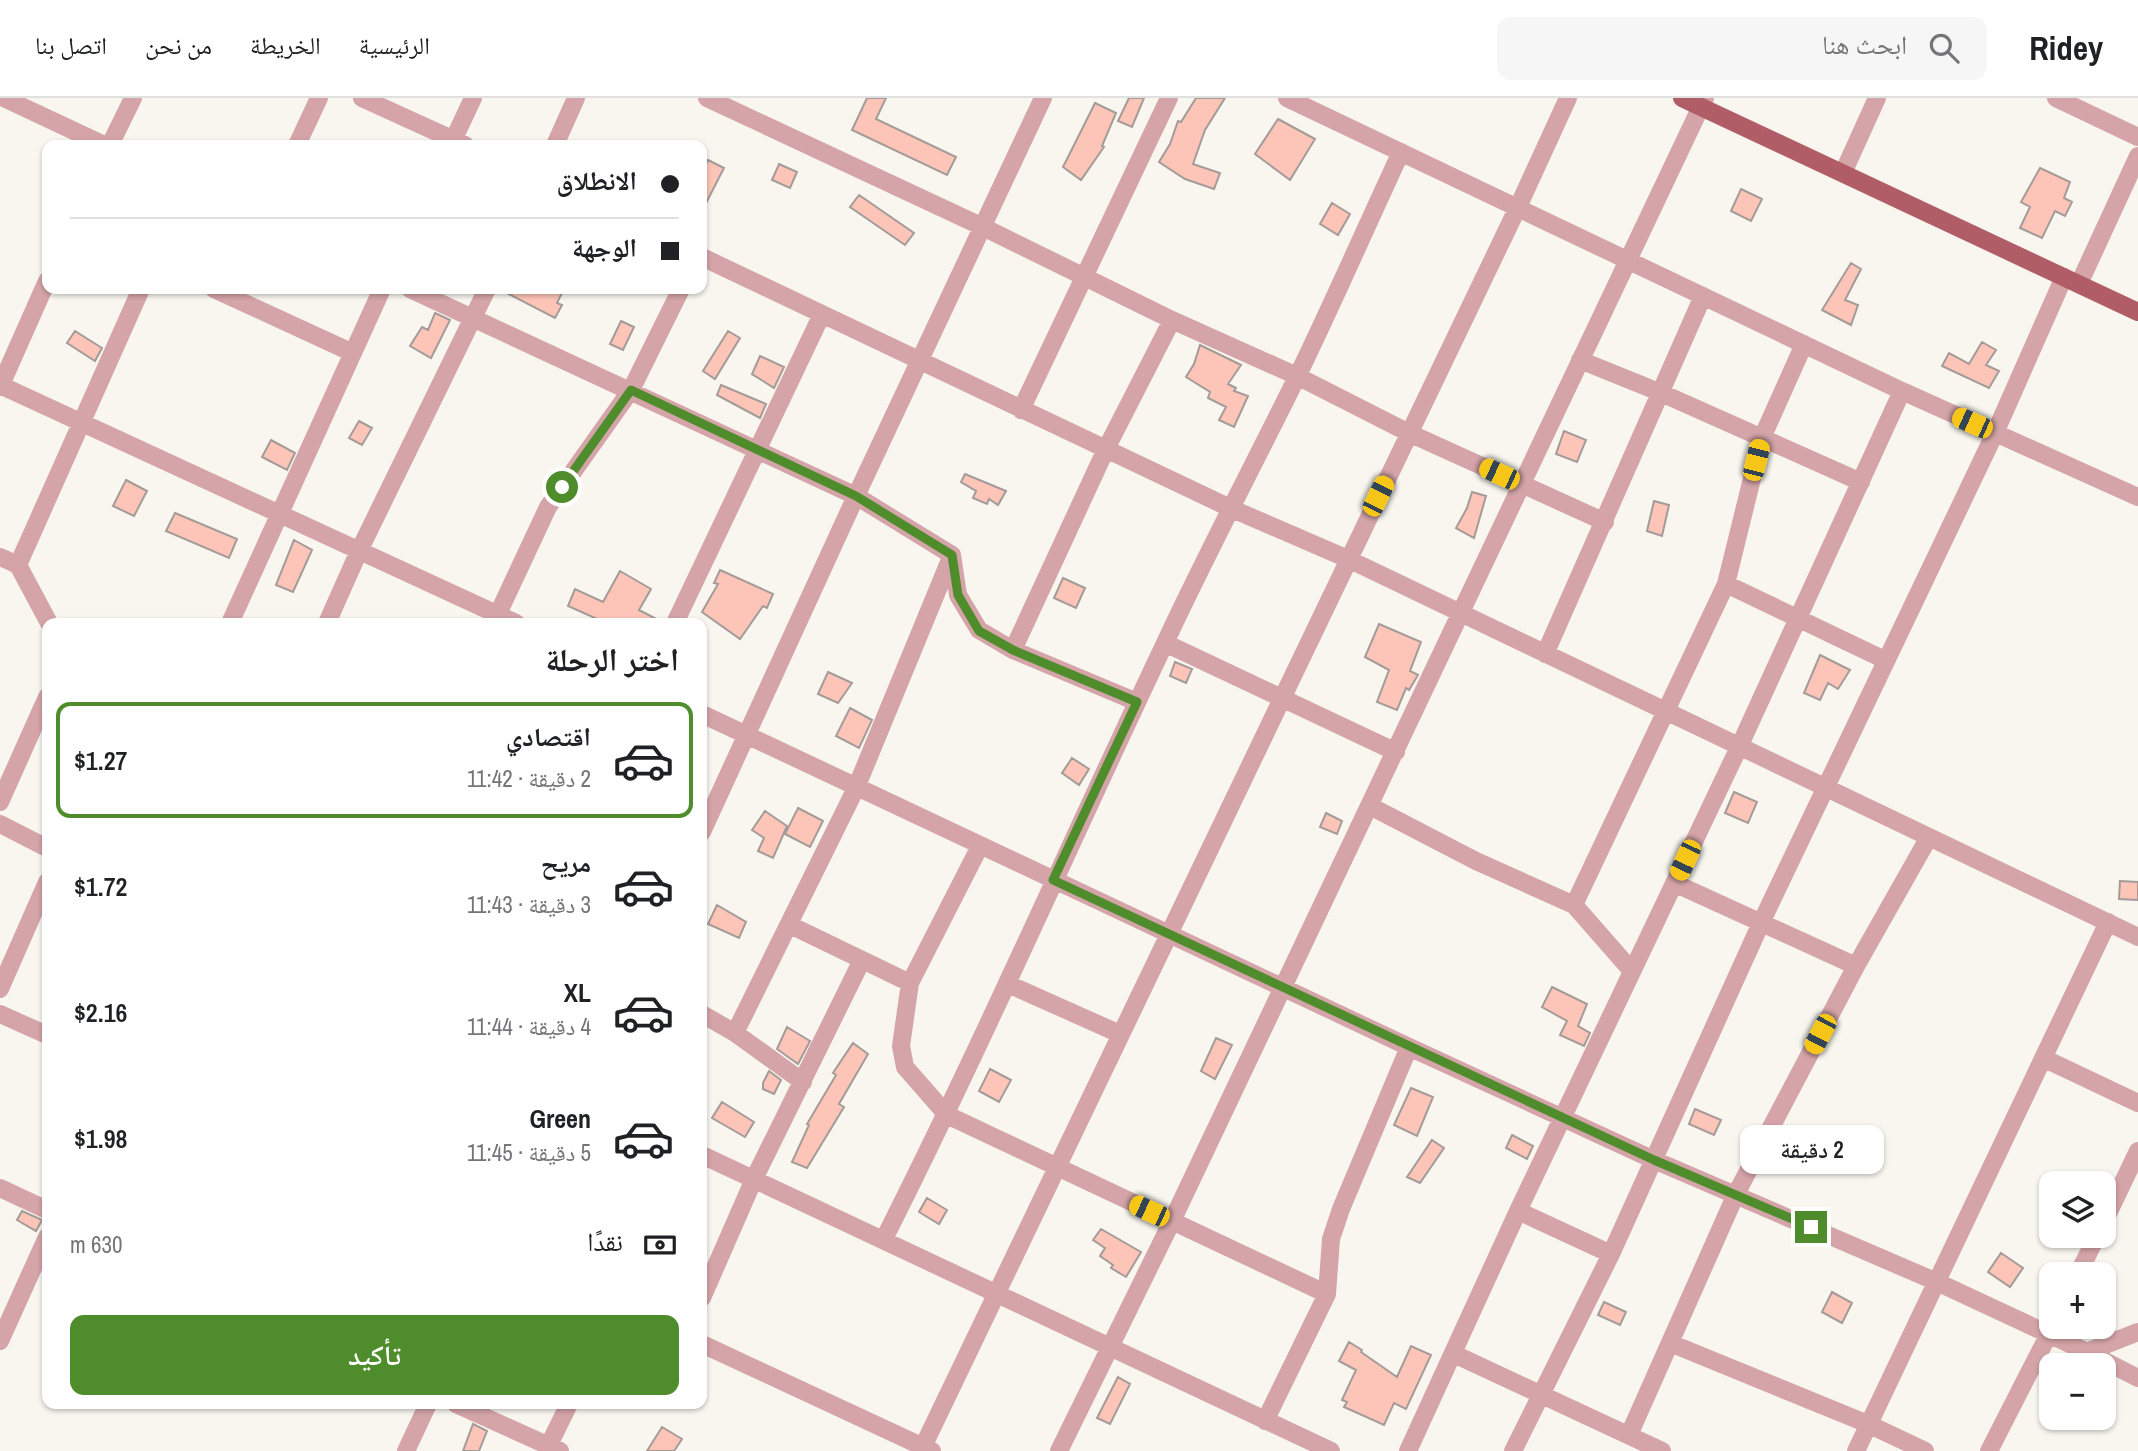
<!DOCTYPE html>
<html lang="ar">
<head>
<meta charset="utf-8">
<style>
  :root { --surface:#fff; --page:#f6f6f6; --text:#202124; --muted:#757577; --line:#e0e0e0; --accent:#4e8c2c }
  body { margin:0; font-family:"Archivo Narrow","Noto Naskh Arabic",sans-serif; background:var(--page); color:var(--text); direction:rtl; height:100vh; display:flex; flex-direction:column; font-size:26px; white-space:nowrap }
  * { box-sizing:border-box; margin:0 }
  p { font-size:23px; color:var(--muted) }
  .icon { flex:none; width:38px; height:38px; fill:none; stroke:currentColor; stroke-width:2; stroke-linecap:round; stroke-linejoin:round }
  .map { position:relative; flex:1; overflow:hidden; direction:ltr }
  .sheet { position:absolute; left:42px; top:520px; width:665px; height:791px; display:flex; flex-direction:column; background:var(--surface); border-radius:14px; box-shadow:0 2px 5px #0004; direction:rtl }
  .sheet>* { flex:none }
  .banner { position:absolute; left:42px; top:42px; width:665px; height:154px; border-radius:14px; box-shadow:0 2px 5px #0004; direction:rtl; display:grid; align-content:center; height:154px; padding:0 28px; background:var(--surface) }
  .tools { position:absolute; left:2039px; top:1073px; display:grid; gap:14px }
  .tools a { display:grid; place-items:center; width:77px; height:77px; border-radius:14px; background:var(--surface); box-shadow:0 2px 5px #0004; font-size:35px }
  .end { position:absolute; width:32px; height:32px; margin:-16px; border:9px solid #4e8c2c; background:#fff; box-shadow:0 0 0 4px #fff }
  .from { border-radius:50% }
  .bubble { position:absolute; height:49px; border-radius:14px; background:var(--surface); box-shadow:0 2px 5px #0004; font-size:23px; font-weight:600; line-height:49px; text-align:center; direction:rtl }
  .car { position:absolute; width:21px; height:42px; margin:-21px -10px; border-radius:9px; box-shadow:0 0 5px 2px #0007; background:linear-gradient(#f5c518 24%,#345 0 40%,#f5c518 0 76%,#345 0 86%,#f5c518 0) }
  .banner b { display:flex; align-items:center; gap:24px; height:66px; font-size:26px }
  .banner b+b { border-top:2px solid var(--line) }
  .banner i { width:18px; height:18px; background:var(--text) }
  ul { padding:0; list-style:none }
  li { display:flex; align-items:center; gap:21px; height:116px; margin:0 14px 10px; padding:0 14px; border:4px solid transparent; border-radius:14px }
  li div { flex:1 }
  li b { display:block; font-size:26px }
  li em { font-style:normal; font-weight:600 }
  li.current { border-color:var(--accent) }
  li>.icon { width:63px; height:63px; stroke-width:1.5 }
  h2 { padding:0 28px; font-size:32px; line-height:84px }
  .pay { display:flex; align-items:center; gap:18px; height:77px; padding:0 28px; font-size:26px }
  .pay p { margin-inline-start:auto }
  .primary-button { display:flex; gap:14px; margin-top:auto; padding:14px 28px }
  .primary-button a { flex:1; height:80px; border-radius:14px; background:var(--accent); color:#fff; font-size:28px; font-weight:600; line-height:80px; text-align:center }
  header { display:flex; align-items:center; gap:42px; box-sizing:border-box; height:98px; padding:0 35px; background:var(--surface); border-bottom:2px solid var(--line) }
  header strong { font-size:33px }
  nav { display:flex; gap:38px; margin-inline-start:auto; font-size:24px }
  .search { width:490px; height:63px; background:var(--page); display:flex; align-items:center; gap:18px; box-sizing:border-box; padding:0 24px; border-radius:14px; color:var(--muted); font-size:26px }
  .map>svg:first-child { display:block }
  .building { fill:#fcc5b7; stroke:#a49b99; stroke-width:2 }
  .lines { fill:none; stroke-linecap:round; stroke-linejoin:round }
  .minor { stroke:#d4a4a8; stroke-width:18 }
  .major { stroke:#b05d67; stroke-width:18 }
  .route { stroke:#4e8c2c; stroke-width:9 }
</style>
</head>
<body>
<header>
<strong>Ridey</strong>
<div class="search"><svg class="icon" aria-label="search" viewBox="0 0 24 24"><circle cx="10" cy="10" r="6"/><path d="M15 15l6 6"/></svg>ابحث هنا</div>
<nav><a>الرئيسية</a><a>الخريطة</a><a>من نحن</a><a>اتصل بنا</a></nav>
</header>
<div class="map">
<svg width="2138" height="1353" viewBox="0 0 2138 1353">
  <rect width="100%" height="100%" fill="#f8f6ef"/>
  <!-- building -->
  <path class="building" d="M867 0H886L876 21 956 59 947 77 852 32Z
    M1129 0H1144L1132 29 1118 23Z
    M1196 0H1225L1205 32 1193 66 1220 75 1214 91 1185 81 1159 64 1170 46 1178 23 1181 24Z
    M1095 5 1116 15 1102 48 1104 49 1081 82 1063 69Z
    M1278 21 1315 41 1290 82 1255 56Z
    M708 62 724 70 702 113V73Z
    M779 66 797 74 790 90 772 82Z
    M2040 70 2070 84 2064 100 2072 104 2065 118 2055 113 2042 140 2020 130 2030 109 2021 104Z
    M1741 91 1762 101 1751 123 1731 113Z
    M859 97 914 135 905 147 850 109Z
    M1332 105 1350 116 1338 137 1320 126Z
    M1851 165 1861 171 1845 202 1858 207 1851 227 1822 212Z
    M499 191H564L557 205 562 207 555 220Z
    M435 215 450 222 431 260 410 248 422 229 428 232Z
    M621 223 634 229 623 252 610 246Z
    M75 233 102 250 95 263 67 245Z
    M728 233 740 240 715 281 703 273Z
    M1982 244 1996 252 1986 267 1999 273 1989 290 1942 268 1949 255 1969 266Z
    M1200 247 1241 267 1228 286 1236 290 1234 293 1248 298 1234 329 1219 322 1226 309 1208 300 1210 294 1186 279 1194 266Z
    M760 258 784 269 774 290 752 276Z
    M721 287 766 306 760 320 717 297Z
    M359 323 372 330 362 347 349 340Z
    M1564 333 1586 342 1577 364 1556 356Z
    M271 342 295 355 287 372 262 359Z
    M965 376 1006 393 998 407 989 401 987 406 973 400 976 393 961 384Z
    M126 382 147 393 134 418 113 408Z
    M1472 394 1486 398 1474 440 1456 430 1467 410Z
    M1654 403 1669 407 1662 438 1647 433Z
    M175 415 237 441 229 460 166 433Z
    M294 442 312 452 293 494 276 487Z
    M720 472 773 496 767 510 763 508 740 541 702 514 718 486 714 485Z
    M620 473 651 491 639 512 664 525H606L568 508 575 491 603 504Z
    M1063 480 1085 490 1076 510 1054 500Z
    M1379 526 1421 544 1410 573 1418 577 1409 592 1406 590 1397 612 1377 604 1389 572 1365 559Z
    M1820 557 1850 572 1838 591 1828 585 1820 602 1804 595Z
    M1175 564 1192 571 1186 585 1170 578Z
    M828 574 852 585 838 605 818 596Z
    M850 610 872 622 859 650 836 638Z
    M1072 660 1089 671 1079 687 1062 675Z
    M1734 694 1757 704 1748 725 1725 715Z
    M798 710 823 723 810 749 785 736Z
    M765 713 787 728 773 760 758 753 764 740 752 732Z
    M1326 715 1342 723 1337 736 1320 729Z
    M2120 783 2138 784V802L2119 801Z
    M717 807 746 824 739 840 708 826Z
    M1552 889 1587 906 1578 928 1590 935 1584 948 1560 937 1567 923 1542 909Z
    M787 929 810 943 798 966 777 951Z
    M1216 940 1232 947 1215 981 1201 973Z
    M853 945 868 956 839 1006 844 1009 807 1070 792 1064 809 1027 807 1026 836 977 833 975Z
    M990 971 1011 982 999 1004 979 993Z
    M769 973 781 982 774 996 763 991V985Z
    M1411 990 1433 999 1417 1038 1394 1027Z
    M722 1004 754 1024 745 1039 712 1020Z
    M1695 1011 1721 1022 1714 1037 1689 1026Z
    M1512 1037 1533 1048 1527 1061 1506 1050Z
    M1432 1042 1444 1050 1420 1085 1407 1079Z
    M927 1100 947 1112 939 1126 919 1114Z
    M22 1113 42 1122 36 1133 17 1122Z
    M1101 1131 1141 1154 1126 1179 1111 1170 1113 1167 1100 1158 1105 1150 1093 1142Z
    M2001 1155 2023 1170 2010 1189 1988 1174Z
    M1832 1194 1852 1205 1842 1225 1822 1214Z
    M1604 1204 1626 1214 1620 1227 1598 1217Z
    M1349 1244 1362 1252 1361 1254 1397 1279 1411 1248 1431 1257 1406 1311 1394 1305 1384 1327 1344 1309 1347 1304 1342 1302 1356 1272 1339 1263Z
    M1118 1279 1130 1286 1110 1326 1097 1320Z
    M473 1326 487 1333 479 1353H463Z
    M662 1329 682 1341 674 1353H647Z"/>
  <g class="lines">
    <!-- minor -->
    <path class="minor" d="M4 0 104 47
      M362 0 465 47
      M707 0 983 129 1172 222 1297 278 1409 335 1605 424
      M1287 0 1902 293 2138 399
      M2056 0 2138 39
      M110 47 133 0
      M297 47 319 0
      M451 47 473 0
      M555 47 576 0
      M1843 75 1877 0
      M702 159 1230 410 1348 461 2138 839
      M2079 186 2138 58
      M214 191 353 255
      M410 191 856 398 952 457 958 497 979 532 1013 552 1137 604
      M1580 262 1659 294 1861 384
      M0 287 516 525
      M0 289 47 183
      M1021 312 1169 0
      M0 459 18 467 49 525
      M18 467 141 191
      M1726 486 1885 562
      M498 516 548 409 631 292 681 191
      M230 525 382 191
      M327 525 359 453 487 191
      M675 525 822 216
      M1165 545 1396 654
      M1013 552 1106 351 1172 222
      M1545 556 1703 198
      M702 616 1409 949 1654 1062 1937 1184 2087 1254 2138 1280
      M0 704 47 599
      M1370 708 1476 763 1574 807 1631 872
      M0 726 47 750
      M702 734 856 398 1043 0
      M980 748 910 885 901 948 905 969 947 1017 1327 1196
      M1674 785 1856 868
      M1574 807 1726 486 1762 340 1804 246
      M790 827 910 885
      M1008 886 1120 936
      M0 891 47 784
      M0 916 47 937
      M702 916 735 935 803 984
      M735 935 856 690 952 457
      M2043 960 2138 1005
      M702 1057 1331 1353
      M0 1090 47 1112
      M1518 1113 1611 1156
      M2104 1124 2138 1053
      M884 1141C983 945 1071 743 1165 545 1207 455 1253 368 1297 279 1333 205 1366 129 1401 54
      M2078 1176 2097 1138
      M702 1200 754 1081 862 862
      M0 1243 47 1139
      M1670 1245 1868 1326 1925 1353
      M702 1246 932 1353
      M2087 1254 2138 1234
      M1454 1256 1662 1353
      M456 1306 560 1353
      M1265 1323 1327 1196 1331 1141 1341 1111 1409 949
      M1629 1337 1736 1096 1856 868 1929 739
      M406 1353 428 1306
      M546 1353 569 1306
      M921 1353 1518 109 1568 0
      M1059 1353 1172 1123 1705 0
      M1408 1353 1518 1113 1740 647 1902 293
      M1513 1353 1611 1156 1761 825 1995 335 2064 179
      M1856 1353 2108 824
      M1989 1353 2053 1228"/>
    <!-- major -->
    <path class="major" d="M1682 0 2138 214"/>
  </g>
  <g class="lines">
    <!-- route -->
    <path class="route" d="M562 389 631 292 856 398 952 457 958 497 979 533 1013 552 1137 604 1053 782 1654 1062 1811 1129"/>
  </g>
</svg>
<div class="tools">
<a><svg class="icon" aria-label="layers" viewBox="0 0 24 24"><path d="M12 4l9 5-9 5-9-5zM3 14l9 5 9-5"/></svg></a>
<a>+</a>
<a>−</a>
</div>
<i class="end from" style="left:562px;top:389px"></i>
<i class="end" style="left:1811px;top:1129px"></i>
<div class="bubble" style="left:1740px;top:1027px;width:144px">2 دقيقة</div>
<i class="car" style="left:1972px;top:325px;rotate:294deg"></i>
<i class="car" style="left:1756px;top:362px;rotate:14deg"></i>
<i class="car" style="left:1499px;top:376px;rotate:295deg"></i>
<i class="car" style="left:1378px;top:398px;rotate:26deg"></i>
<i class="car" style="left:1685px;top:762px;rotate:205deg"></i>
<i class="car" style="left:1820px;top:936px;rotate:208deg"></i>
<i class="car" style="left:1149px;top:1113px;rotate:295deg"></i>
<div class="banner">
<b><i class="from"></i>الانطلاق</b>
<b><i></i>الوجهة</b>
</div>
<section class="sheet">
<h2>اختر الرحلة</h2>
<ul>
<li class="current"><svg class="icon" aria-label="car" viewBox="0 0 24 24"><path d="M5 17H2v-5l4-1 3-4h7l3 4 3 1v5h-3M9 17h6M6 11h13"/><circle cx="7" cy="17" r="2"/><circle cx="17" cy="17" r="2"/></svg><div><b>اقتصادي</b><p>2 دقيقة · 11:42</p></div><em>$1.27</em></li>
<li><svg class="icon" aria-label="car" viewBox="0 0 24 24"><path d="M5 17H2v-5l4-1 3-4h7l3 4 3 1v5h-3M9 17h6M6 11h13"/><circle cx="7" cy="17" r="2"/><circle cx="17" cy="17" r="2"/></svg><div><b>مريح</b><p>3 دقيقة · 11:43</p></div><em>$1.72</em></li>
<li><svg class="icon" aria-label="car" viewBox="0 0 24 24"><path d="M5 17H2v-5l4-1 3-4h7l3 4 3 1v5h-3M9 17h6M6 11h13"/><circle cx="7" cy="17" r="2"/><circle cx="17" cy="17" r="2"/></svg><div><b>XL</b><p>4 دقيقة · 11:44</p></div><em>$2.16</em></li>
<li><svg class="icon" aria-label="car" viewBox="0 0 24 24"><path d="M5 17H2v-5l4-1 3-4h7l3 4 3 1v5h-3M9 17h6M6 11h13"/><circle cx="7" cy="17" r="2"/><circle cx="17" cy="17" r="2"/></svg><div><b>Green</b><p>5 دقيقة · 11:45</p></div><em>$1.98</em></li>
</ul>
<div class="pay"><svg class="icon" aria-label="cash" viewBox="0 0 24 24"><path d="M3 7h18v10H3z"/><circle cx="12" cy="12" r="2"/></svg>نقدًا<p>630 m</p></div>
<div class="primary-button"><a>تأكيد</a></div>
</section>
</div>
</body>
</html>
